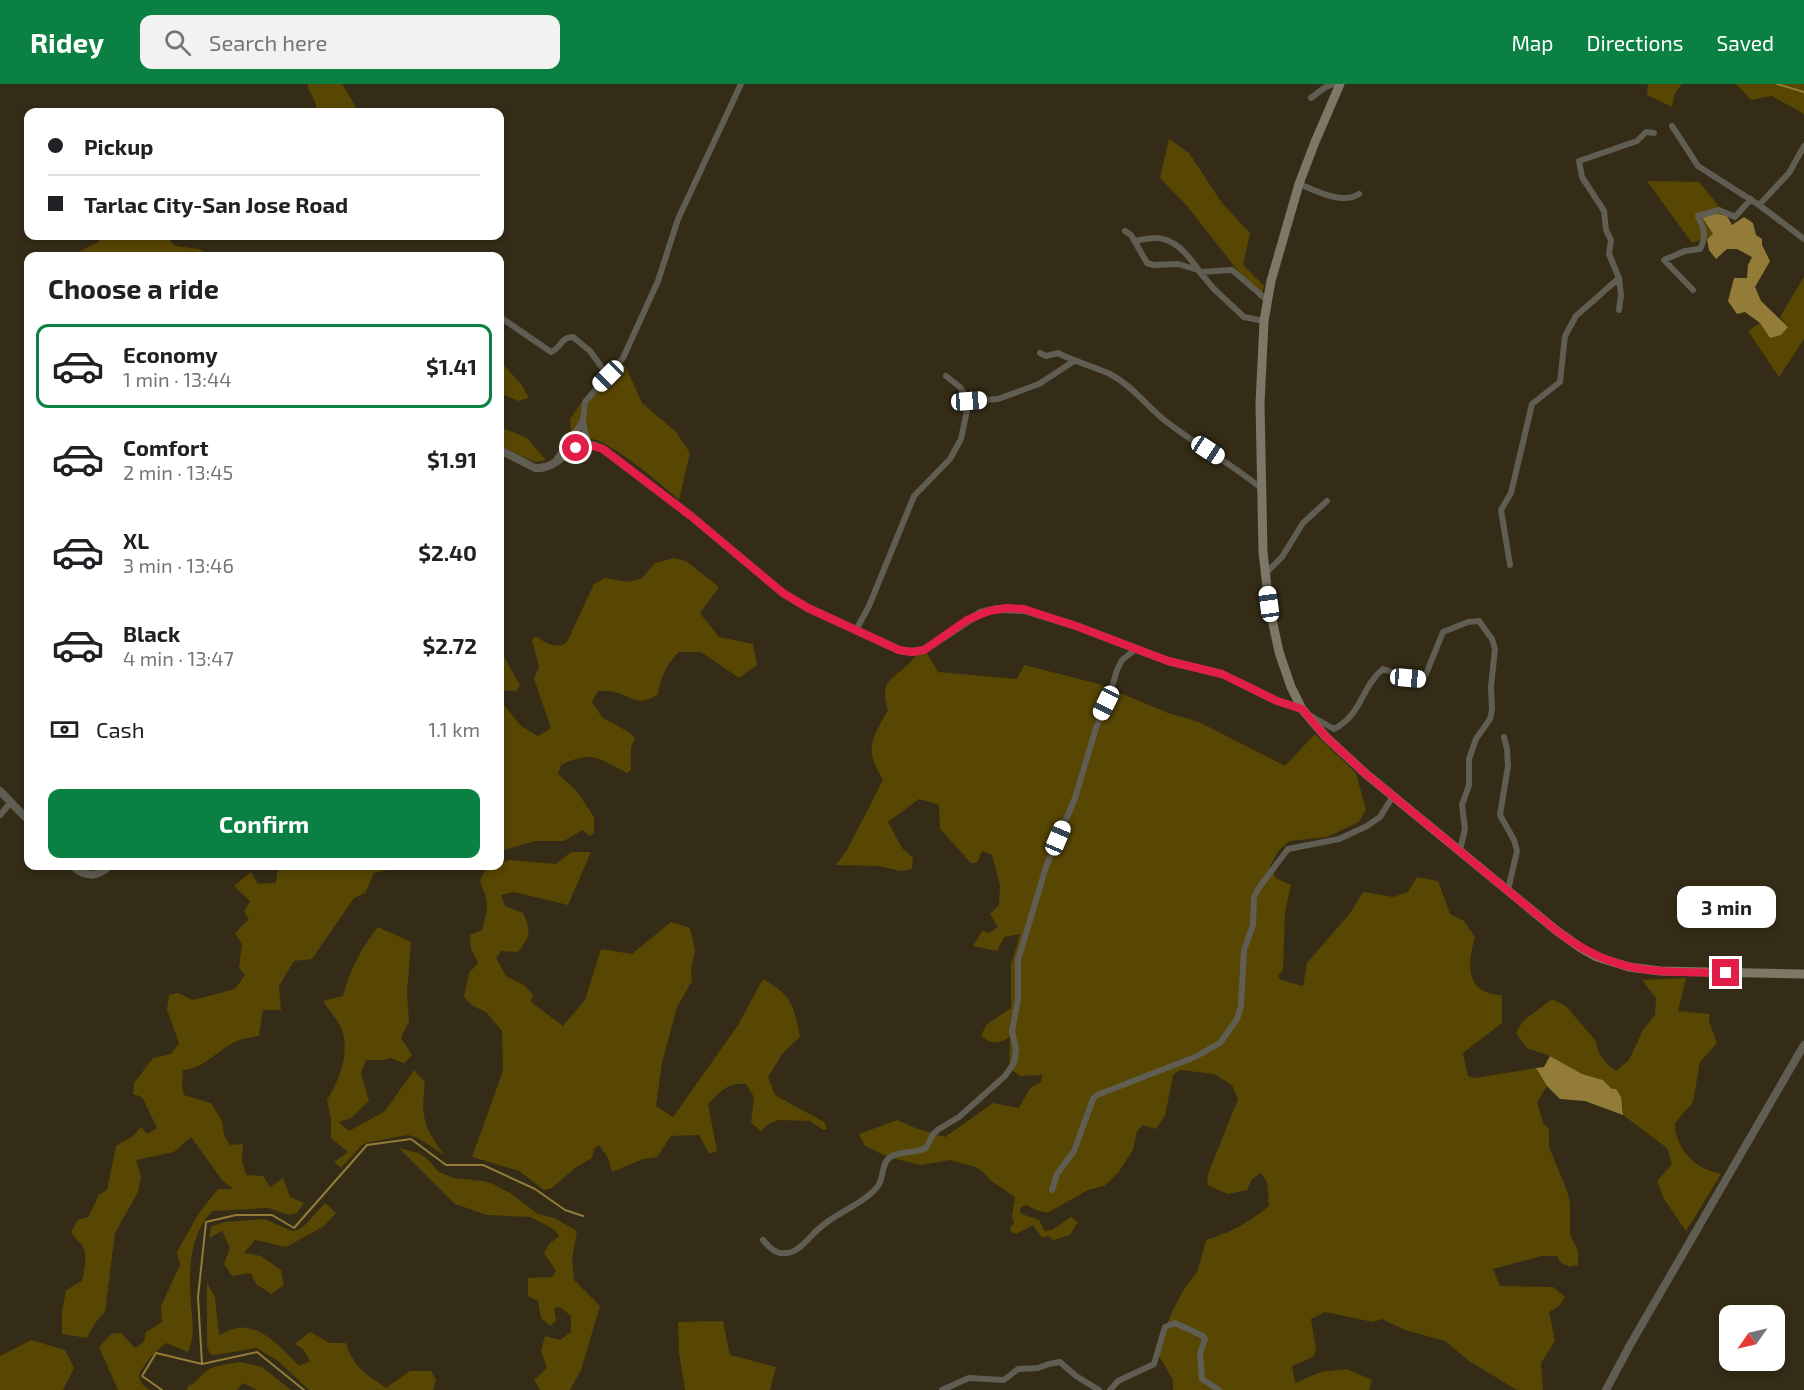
<!DOCTYPE html>
<html lang="en">
<head>
<meta charset="utf-8">
<style>
  :root { --surface:#fff; --page:#f2f2f2; --text:#202124; --muted:#757577; --line:#e0e0e0; --accent:#0b8043 }
  body { margin:0; font-family:"Exo 2",sans-serif; background:var(--page); color:var(--text); height:100vh; display:flex; flex-direction:column; font-size:22px; white-space:nowrap }
  * { box-sizing:border-box; margin:0 }
  p { font-size:20px; color:var(--muted) }
  .icon { flex:none; width:33px; height:33px; fill:none; stroke:currentColor; stroke-width:2; stroke-linecap:round; stroke-linejoin:round }
  .map { position:relative; flex:1; overflow:hidden }
  .drawer { position:absolute; left:24px; top:168px; width:480px; height:618px; display:flex; flex-direction:column; background:var(--surface); border-radius:12px; box-shadow:0 3px 9px #0003 }
  .drawer>* { flex:none }
  .hud { position:absolute; left:24px; top:24px; width:480px; height:132px; border-radius:12px; box-shadow:0 3px 9px #0003; display:grid; align-content:center; height:132px; padding:0 24px; background:var(--surface) }
  .needle { width:39px; rotate:236deg }
  .controls { position:absolute; left:1719px; top:1221px; display:grid; gap:12px }
  .controls a { display:grid; place-items:center; width:66px; height:66px; border-radius:12px; background:var(--surface); box-shadow:0 3px 9px #0003; font-size:30px }
  .end { position:absolute; width:27px; height:27px; margin:-14px; border:8px solid #e11d48; background:#fff; box-shadow:0 0 0 3px #fff }
  .from { border-radius:50% }
  .bubble { position:absolute; height:42px; border-radius:12px; background:var(--surface); box-shadow:0 3px 9px #0003; font-size:20px; font-weight:700; line-height:42px; text-align:center }
  .car { position:absolute; width:18px; height:36px; margin:-18px -9px; border-radius:8px; box-shadow:0 0 4px 2px #0007; background:linear-gradient(#fff 24%,#345 0 40%,#fff 0 76%,#345 0 86%,#fff 0) }
  .hud b { display:flex; align-items:center; gap:21px; height:57px; font-size:22px }
  .hud b+b { border-top:2px solid var(--line) }
  .hud i { width:15px; height:15px; background:var(--text) }
  ul { padding:0; list-style:none }
  li { display:flex; align-items:center; gap:18px; height:84px; margin:0 12px 9px; padding:0 12px; border:3px solid transparent; border-radius:12px }
  li div { flex:1 }
  li b { display:block; font-size:22px }
  li em { font-style:normal; font-weight:700 }
  li.current { border-color:var(--accent) }
  li>.icon { width:54px; height:54px; stroke-width:1.5 }
  h2 { padding:0 24px; font-size:27px; line-height:72px }
  .pay { display:flex; align-items:center; gap:15px; height:66px; padding:0 24px; font-size:22px }
  .pay p { margin-inline-start:auto }
  .cta { display:flex; gap:12px; margin-top:auto; padding:12px 24px }
  .cta a { flex:1; height:69px; border-radius:12px; background:var(--accent); color:#fff; font-size:24px; font-weight:700; line-height:69px; text-align:center }
  header { display:flex; align-items:center; gap:36px; box-sizing:border-box; height:84px; padding:0 30px; background:var(--accent); color:#fff }
  header strong { font-size:28px }
  nav { display:flex; gap:33px; margin-inline-start:auto; font-size:21px }
  .search { width:420px; height:54px; background:var(--page); display:flex; align-items:center; gap:15px; box-sizing:border-box; padding:0 21px; border-radius:12px; color:var(--muted); font-size:22px }
  .map>svg:first-child { display:block }
  .green { fill:#584603 }
  .water { fill:#937c38 }
  .lines { fill:none; stroke-linecap:round; stroke-linejoin:round }
  .stream { stroke:#937c38; stroke-width:2 }
  .minor { stroke:#605d53; stroke-width:6 }
  .tertiary { stroke:#605d53; stroke-width:8 }
  .secondary { stroke:#7d7767; stroke-width:9 }
  .route { stroke:#e11d48; stroke-width:8 }
</style>
</head>
<body>
<header>
<strong>Ridey</strong>
<div class="search"><svg class="icon" aria-label="search" viewBox="0 0 24 24"><circle cx="10" cy="10" r="6"/><path d="M15 15l6 6"/></svg>Search here</div>
<nav><a>Map</a><a>Directions</a><a>Saved</a></nav>
</header>
<div class="map">
<svg width="1804" height="1306" viewBox="0 0 1804 1306">
  <rect width="100%" height="100%" fill="#342c16"/>
  <!-- green -->
  <path class="green" d="M307 0H342L359 28H317C317 18 310 10 307 0Z
    M1648 0H1682L1675 9 1672 23 1647 11Z
    M1736 0H1804V30L1772 12 1751 16Z
    M1169 55 1189 69 1222 119 1250 149 1243 181 1264 202 1260 215 1187 122 1160 94Z
    M1647 97 1699 98 1727 132 1702 133 1713 151 1692 159Z
    M102 152H166L175 162 200 165 205 170 202 172H70L98 158Z
    M1804 193V255L1779 293 1748 247 1760 239 1770 254 1788 243 1780 233Z
    M500 277 521 300 529 314 518 317 500 309Z
    M624 279 642 319 676 348 690 369 679 416C665 403 607 354 590 355 585 356 577 360 572 362L570 335 581 319 608 297Z
    M500 343 527 354 546 376 535 378 500 362Z
    M674 474 686 477 719 503 700 529 719 553 753 560 757 581 739 594 701 568H679C667 579 660 594 658 610 642 622 634 615 618 609 612 607 605 607 598 607L592 618 602 633 630 649 635 654 631 663V686L627 689C598 674 592 666 561 681L558 690 576 706 594 733V749L590 752 583 746 564 757H535L500 767V616L521 642 538 652 551 644 534 595 539 583 532 556 535 552C546 558 555 567 567 558L594 500 605 494 628 498 642 494 655 479Z
    M500 565 520 602 516 607 500 606Z
    M927 569 938 588 1017 595 1024 581 1099 600 1168 629 1199 638 1285 682 1315 650 1356 689 1366 726 1359 738 1327 753 1290 757 1279 766 1270 782 1276 794 1291 801 1285 829 1283 886 1278 892 1281 896 1303 902 1307 879 1351 828 1363 808 1393 813 1408 808 1417 793 1438 797 1450 830 1464 837 1475 853C1467 880 1465 910 1502 911V939L1463 969 1468 992 1475 994 1536 984 1547 1002 1537 1018 1543 1039 1549 1045V1063L1567 1107 1570 1119V1151L1578 1167V1181L1570 1183 1561 1179 1557 1172H1542L1493 1185 1500 1202 1553 1203 1565 1213 1559 1222 1549 1228 1555 1257 1541 1279 1543 1306H1517L1469 1277 1445 1257 1405 1246 1382 1235 1373 1238 1325 1228 1311 1235 1316 1266 1313 1273 1292 1282 1295 1299 1321 1288 1347 1285 1372 1296 1369 1306H1173V1296L1156 1267 1172 1228 1184 1205 1198 1186 1206 1156C1232 1148 1248 1139 1269 1122L1267 1098 1261 1089 1252 1095 1247 1106 1228 1110 1207 1101 1208 1090 1238 1015 1232 1001 1214 990 1180 986 1173 991 1165 1032 1156 1045 1143 1041 1137 1047 1133 1066 1118 1089 1104 1102 1088 1106 1049 1128C1041 1129 1034 1125 1026 1121L1021 1123 1020 1128 1022 1130 1039 1136 1045 1147 1052 1146 1071 1133 1078 1138 1070 1151 1054 1156 1048 1152 1042 1154 1033 1141 1016 1150 1011 1148 1010 1145 1014 1138 1012 1132 1015 1113 990 1096 983 1088 976 1083 950 1076 921 1081 888 1073 865 1062 859 1050 897 1036 918 1045 945 1053 993 1019 1019 1024 1030 1004 1041 998 1042 991 1020 992 1009 984 1010 953C998 960 993 961 981 952L986 941 1011 924V881L1020 850 1004 853 997 867 973 862 982 847 989 849 998 843 990 830 999 821 1000 802 992 771 982 767 977 779H971L940 745 939 721 919 715 888 738 902 764 913 774 912 785 901 787 879 782 836 781 847 766 883 696C864 665 871 656 888 626 876 590 902 594 916 571Z
    M571 768H591L568 821 514 808 501 811 505 822 523 829C531 847 531 853 518 868L501 867 496 874 506 892 525 902 533 911 531 918 563 942 585 916 601 865 632 870 671 838 690 844 695 866 691 885 692 897 677 923 662 979 656 1022 673 1033 738 941 763 895C792 911 794 922 800 953L783 969 768 993 775 1011 824 1038 827 1045 823 1046 810 1037 779 1036 770 1039 761 1047 751 1039 754 1013 746 1000C728 998 720 1008 708 1020L717 1067 709 1070 699 1051 671 1052 657 1073 643 1075 612 1088 608 1074 599 1061 594 1065 592 1074 575 1084 552 1104 544 1106 519 1087 472 1073 503 987 502 947 486 928 473 922 464 913 469 889 478 879 471 865 470 851 482 846C484 838 487 829 487 822 487 800 471 803 489 782H500V779L510 776 556 780Z
    M278 782H385L387 786 374 789 365 809 354 814 312 875 294 877 279 902 281 926H263L259 952C253 953 246 954 240 956 219 963 207 984 183 986L182 1002 184 1011 211 1019 222 1037 224 1051 230 1061 243 1060 242 1076 246 1091 263 1092 270 1103 283 1094 290 1113 304 1119 297 1129 290 1131 268 1124 212 1127C188 1153 189 1189 191 1222 193 1241 195 1250 188 1268L166 1259C155 1268 144 1278 139 1292L142 1300 150 1306H118L99 1263 111 1250 121 1249 135 1264 144 1258 146 1248 162 1238 161 1222 180 1181 177 1168 199 1129 218 1105H233L222 1096 191 1053 174 1068 136 1076 141 1092 138 1108 115 1149 105 1228 95 1239 87 1254 62 1250V1228L66 1206 82 1197C84 1187 88 1173 83 1163 80 1158 74 1154 71 1148L78 1136 88 1133 99 1111 107 1106 116 1062 133 1052 141 1043 147 1050 157 1044 142 1013 133 1010 134 999 153 974 171 970 179 959 167 926 169 911 178 909 193 916 235 905 245 891 239 884 242 860 235 849 249 835 244 828 250 817 234 802 251 788 258 800 276 799Z
    M378 843 411 858 407 909 409 937 401 954 412 971 404 979 390 974 384 976H366L361 989 369 1017 351 1034 339 1038 349 1047 385 1027 414 986 425 998C421 1034 423 1041 444 1071L418 1054 408 1051 370 1058 362 1061 341 1084 334 1078 348 1068 331 1054V1035L327 1016C339 997 351 967 341 944 337 935 328 925 323 917L343 912C351 884 360 866 378 843Z
    M1686 894 1678 927 1710 930 1709 937 1717 959 1700 978 1693 1018 1675 1039C1674 1054 1685 1072 1698 1081 1704 1085 1713 1088 1721 1090L1686 1147 1664 1115 1657 1097 1672 1080 1667 1064 1623 1031V1024L1612 1005 1603 996 1582 990 1550 972 1527 964 1516 949 1523 937 1552 915 1566 922 1595 956 1600 971 1608 981 1616 987 1629 976 1643 946 1655 931 1656 914 1642 896Z
    M399 1064 418 1069 426 1074 439 1088 454 1094 483 1097 493 1100 510 1109 538 1130 554 1134 577 1147 572 1175 574 1196 600 1222 581 1286 570 1306H540L534 1296 547 1284 541 1267 545 1252 560 1256 571 1248V1232L560 1223 554 1224 556 1237 550 1242 541 1234 538 1217 528 1212V1194L552 1193 556 1187 544 1169 549 1160 559 1152 555 1146 530 1133 487 1131 455 1120Z
    M325 1119 336 1129 324 1142 286 1163 255 1156 244 1169 261 1172 281 1186 284 1201 271 1210 256 1200 251 1189 232 1192 224 1180 230 1164 222 1147 209 1154 211 1143 224 1138 265 1135 292 1147 298 1146 306 1140Z
    M207 1198 215 1213 219 1251C224 1249 230 1246 236 1244 261 1239 284 1267 299 1282L310 1277 304 1266 295 1260 310 1248 330 1259H346C354 1284 365 1289 386 1304L410 1287H431L436 1296 433 1306H309L277 1276 256 1264 215 1271 210 1270 207 1263Z
    M723 1237 730 1271 776 1283 770 1306H685L679 1269 678 1238Z
    M31 1256 65 1266 74 1284 63 1306H0V1272Z
    M240 1278 262 1283 291 1306H257L243 1299 237 1306H187L188 1302C197 1298 196 1297 203 1290 212 1281 228 1280 240 1278Z"/>
  <!-- water -->
  <path class="water" d="M1713 129 1727 132 1732 141 1744 133 1753 139 1756 151 1762 155V161L1770 177 1755 203 1761 217 1788 243 1781 251 1770 254 1760 239 1745 228 1737 230 1728 217 1734 194H1747L1748 181 1752 173 1737 165H1727L1716 175 1709 166 1707 155 1713 150 1702 133Z
    M1550 972 1582 990 1603 996 1612 1005H1616L1621 1013 1623 1031 1585 1017 1560 1015 1547 1002 1536 984 1544 983Z"/>
  <g class="lines">
    <!-- stream -->
    <path class="stream" d="M1777 0 1804 8
      M202 1280 198 1213 206 1138 236 1131H272L294 1144 367 1061 411 1055 446 1081H483L535 1105 565 1126 583 1132
      M162 1306 142 1292 156 1269 202 1280 257 1268 304 1306"/>
    <!-- minor -->
    <path class="minor" d="M1311 14 1324 4 1333 0
      M1672 42 1698 82 1759 121 1804 155
      M1299 100C1317 107 1342 121 1359 110
      M1759 121 1789 89 1804 62
      M1125 147 1131 151 1147 179 1154 181 1178 180 1198 186 1214 205 1244 233 1264 237
      M1134 157C1141 156 1148 154 1154 154 1174 153 1188 171 1198 185
      M1200 188 1232 186 1267 216
      M1693 206 1664 176 1685 167 1700 165C1707 152 1704 145 1698 132L1719 126 1735 133 1751 115
      M1619 226 1621 211 1619 194 1609 170 1611 156 1606 146 1604 127 1582 93 1579 77 1637 57 1646 48 1654 49
      M500 233 551 268C560 265 562 252 573 253L590 267 608 292
      M1040 269 1046 272 1058 269C1075 278 1093 282 1110 290 1131 301 1145 320 1163 335 1194 360 1231 379 1262 405
      M969 317 998 315 1039 300 1074 277
      M589 361 585 348 583 337 585 318 623 274 658 197 678 135 741 0
      M556 376 583 337
      M1510 481 1501 426 1511 409 1532 320 1560 298 1565 252 1576 232 1619 194
      M1265 490 1282 473 1303 439 1327 417
      M856 546 869 522 914 412 950 375 961 355 969 317 960 303 946 292
      M1311 632 1334 645C1362 631 1361 603 1383 585L1408 594 1424 595 1443 548 1468 538 1479 537 1492 555 1495 565 1491 603 1492 626 1490 635 1476 655 1469 675V701L1462 721 1465 745 1460 766
      M1504 653 1507 665 1508 682 1500 731 1514 756 1517 767 1508 806
      M0 731 11 718
      M1052 1106 1057 1090 1074 1067 1093 1015 1097 1011 1195 973 1220 959 1237 935 1241 922 1244 866 1253 841 1254 813 1258 805 1288 765 1339 755 1367 742 1380 733 1393 712
      M763 1156C769 1163 776 1171 786 1169 801 1168 811 1150 822 1142 837 1129 866 1118 878 1102 883 1095 882 1083 887 1076 896 1066 915 1070 926 1064L933 1050 939 1045 959 1033 1005 992 1014 979 1016 965 1012 947 1018 915V876L1046 783 1075 714 1096 644 1110 610 1117 586 1122 576 1136 565
      M942 1306 969 1294 1004 1296 1018 1285 1038 1284 1049 1280 1060 1278 1076 1292 1099 1306
      M1110 1306 1118 1297 1154 1280 1165 1243 1175 1239 1203 1252 1205 1255 1200 1269 1202 1295 1219 1306"/>
    <!-- tertiary -->
    <path class="tertiary" d="M500 366 535 384C558 386 569 360 589 361 593 361 599 363 603 365L691 432 783 509 808 524 899 566 911 568 924 566 980 529 997 525 1024 526 1076 542 1168 577 1222 590 1277 617 1302 625
      M0 707 28 736
      M73 782C84 793 97 794 109 782
      M1606 1306 1630 1261 1804 961"/>
    <!-- secondary -->
    <path class="secondary" d="M1340 0 1315 58 1299 100 1271 197 1264 237 1260 320 1263 468 1269 521 1279 568 1291 603 1302 625 1326 653 1366 690 1557 847 1581 864 1597 873 1629 883 1660 887 1804 890"/>
  </g>
  <g class="lines">
    <!-- route -->
    <path class="route" d="M576 364 589 361 603 365 691 432 783 509 808 524 899 566 912 568 924 566 967 536 989 527 1006 524 1024 525 1076 542 1168 577 1222 590 1277 617 1302 625 1326 653 1366 690 1557 847C1616 892 1656 887 1726 889"/>
  </g>
</svg>
<div class="controls">
<a><svg class="needle" viewBox="-14 -14 28 28"><path d="M0-13l5 13h-10z" fill="#e53935"/><path d="M0 13l5-13h-10z" fill="#757577"/></svg></a>
</div>
<i class="end from" style="left:576px;top:364px"></i>
<i class="end" style="left:1726px;top:889px"></i>
<div class="bubble" style="left:1677px;top:802px;width:99px">3 min</div>
<i class="car" style="left:608px;top:292px;rotate:225deg"></i>
<i class="car" style="left:969px;top:317px;rotate:86deg"></i>
<i class="car" style="left:1208px;top:366px;rotate:123deg"></i>
<i class="car" style="left:1269px;top:520px;rotate:352deg"></i>
<i class="car" style="left:1408px;top:594px;rotate:95deg"></i>
<i class="car" style="left:1106px;top:619px;rotate:206deg"></i>
<i class="car" style="left:1058px;top:754px;rotate:23deg"></i>
<div class="hud">
<b><i class="from"></i>Pickup</b>
<b><i></i>Tarlac City-San Jose Road</b>
</div>
<section class="drawer">
<h2>Choose a ride</h2>
<ul>
<li class="current"><svg class="icon" aria-label="car" viewBox="0 0 24 24"><path d="M5 17H2v-5l4-1 3-4h7l3 4 3 1v5h-3M9 17h6M6 11h13"/><circle cx="7" cy="17" r="2"/><circle cx="17" cy="17" r="2"/></svg><div><b>Economy</b><p>1 min · 13:44</p></div><em>$1.41</em></li>
<li><svg class="icon" aria-label="car" viewBox="0 0 24 24"><path d="M5 17H2v-5l4-1 3-4h7l3 4 3 1v5h-3M9 17h6M6 11h13"/><circle cx="7" cy="17" r="2"/><circle cx="17" cy="17" r="2"/></svg><div><b>Comfort</b><p>2 min · 13:45</p></div><em>$1.91</em></li>
<li><svg class="icon" aria-label="car" viewBox="0 0 24 24"><path d="M5 17H2v-5l4-1 3-4h7l3 4 3 1v5h-3M9 17h6M6 11h13"/><circle cx="7" cy="17" r="2"/><circle cx="17" cy="17" r="2"/></svg><div><b>XL</b><p>3 min · 13:46</p></div><em>$2.40</em></li>
<li><svg class="icon" aria-label="car" viewBox="0 0 24 24"><path d="M5 17H2v-5l4-1 3-4h7l3 4 3 1v5h-3M9 17h6M6 11h13"/><circle cx="7" cy="17" r="2"/><circle cx="17" cy="17" r="2"/></svg><div><b>Black</b><p>4 min · 13:47</p></div><em>$2.72</em></li>
</ul>
<div class="pay"><svg class="icon" aria-label="cash" viewBox="0 0 24 24"><path d="M3 7h18v10H3z"/><circle cx="12" cy="12" r="2"/></svg>Cash<p>1.1 km</p></div>
<div class="cta"><a>Confirm</a></div>
</section>
</div>
</body>
</html>
